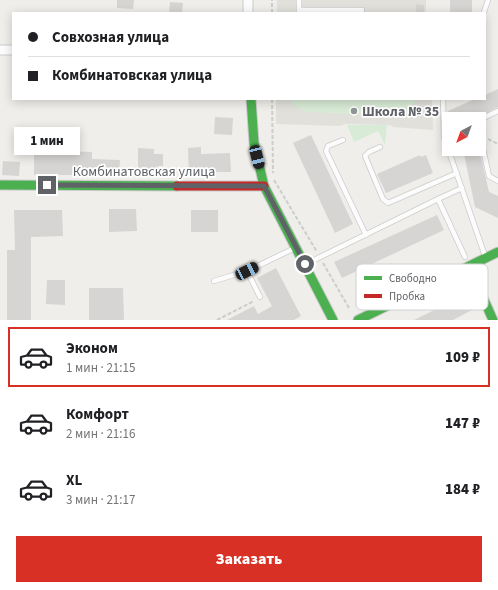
<!DOCTYPE html>
<html lang="ru">
<head>
<meta charset="utf-8">
<style>
  :root { --surface:#fff; --page:#f6f6f6; --text:#202124; --muted:#757577; --line:#e0e0e0; --accent:#d93025 }
  body { margin:0; font-family:"Source Sans 3",sans-serif; background:var(--page); color:var(--text); height:100vh; display:flex; flex-direction:column; font-size:15px; white-space:nowrap }
  * { box-sizing:border-box; margin:0 }
  p { font-size:13px; color:var(--muted) }
  .icon { flex:none; width:22px; height:22px; fill:none; stroke:currentColor; stroke-width:2; stroke-linecap:round; stroke-linejoin:round }
  .map { position:relative; height:320px; overflow:hidden }
  .panel { display:flex; flex-direction:column; background:var(--surface); flex:1 }
  .panel>* { flex:none }
  .hud { position:absolute; left:12px; top:12px; width:474px; height:88px; border-radius:0px; box-shadow:0 2px 10px #0003; display:grid; align-content:center; height:88px; padding:0 16px; background:var(--surface) }
  .needle { width:26px; rotate:221deg }
  .buttons { position:absolute; left:442px; top:112px; display:grid; gap:8px }
  .buttons a { display:grid; place-items:center; width:44px; height:44px; border-radius:0px; background:var(--surface); box-shadow:0 2px 10px #0003; font-size:20px }
  .end { position:absolute; width:18px; height:18px; margin:-9px; border:5px solid #5f6368; background:#fff; box-shadow:0 0 0 2px #fff }
  .from { border-radius:50% }
  .bubble { position:absolute; height:28px; border-radius:0px; background:var(--surface); box-shadow:0 2px 10px #0003; font-size:13px; font-weight:800; line-height:28px; text-align:center }
  .car { position:absolute; width:12px; height:24px; margin:-12px -6px; border-radius:5px; box-shadow:0 0 3px 1px #0007; background:linear-gradient(#222 24%,#8ab4d8 0 40%,#222 0 76%,#8ab4d8 0 86%,#222 0) }
  .hud b { display:flex; align-items:center; gap:14px; height:38px; font-size:15px }
  .hud b+b { border-top:1px solid var(--line) }
  .hud i { width:10px; height:10px; background:var(--text) }
  ul { padding:7px 0 0; list-style:none }
  li { display:flex; align-items:center; gap:12px; height:60px; margin:0 8px 6px; padding:0 8px; border:2px solid transparent; border-radius:0px }
  li div { flex:1 }
  li b { display:block; font-size:15px }
  li em { font-style:normal; font-weight:800 }
  li.active { border-color:var(--accent) }
  li>.icon { width:36px; height:36px; stroke-width:1.5 }
  .cta { display:flex; gap:8px; margin-top:auto; padding:8px 16px }
  .cta a { flex:1; height:46px; border-radius:0px; background:var(--accent); color:#fff; font-size:16px; font-weight:800; line-height:46px; text-align:center }
  .map>svg:first-child { display:block }
  .education { fill:#e2e0da }
  .green { fill:#d8ebd6 }
  .building { fill:#d6d5d3 }
  .lines { fill:none; stroke-linecap:round; stroke-linejoin:round }
  .lane-casing { stroke:#cbcccc; stroke-width:6 }
  .street-casing { stroke:#cbcccc; stroke-width:11 }
  .fast-casing { stroke:#cacacb; stroke-width:11 }
  .jam-casing { stroke:#cacacb; stroke-width:11 }
  .path { stroke:#cacfcc; stroke-width:2; stroke-dasharray:4 2; stroke-linecap:butt }
  .lane { stroke:#fdfcfc; stroke-width:4.5 }
  .street { stroke:#fdfcfc; stroke-width:9 }
  .fast { stroke:#4caf50; stroke-width:9 }
  .jam { stroke:#c62828; stroke-width:9 }
  .route { stroke:#5f6368; stroke-width:5 }
  .poi-dot { fill:#919496; stroke:#fff; stroke-width:1.5 }
  .labels { text-anchor:middle; stroke-width:3.5; stroke-linejoin:round; paint-order:stroke }
  .poi-label { font-size:14px; font-weight:bold; fill:#5f6368; stroke:#fff; text-anchor:start }
  .street-label { font-size:14px; fill:#5f6368; stroke:#fff }
  .key { fill:#fff; stroke:#cfd0d2; stroke-width:1 }
  .key-label { font-size:11px; fill:#5f6368 }
</style>
</head>
<body>
<div class="map">
<svg width="498" height="320" viewBox="0 0 498 320">
  <rect width="100%" height="100%" fill="#efeeea"/>
  <!-- education -->
  <path class="education" d="M277 0H426V13H277Z
    M276 99H432L433 130 393 127 390 125 345 124 340 126 276 124Z"/>
  <!-- green -->
  <path class="green" d="M290 99H416C414 103 410 108 406 110 391 118 323 113 304 111L295 106Z
    M347 125H387L385 145 378 131 354 142Z"/>
  <!-- building -->
  <path class="building" d="M117 0H134L133 9 117 8Z
    M450 0H472V13H450Z
    M170 2 183 3 182 13H169Z
    M416 4 424 5V13H416Z
    M498 89V107L475 119H452L448 111 475 99H485V95Z
    M215 117 233 118 232 135 214 134Z
    M311 135 353 224 335 233 293 143Z
    M201 147V154L230 153 231 172H202V174L189 175 188 148Z
    M138 148 154 149V154H163V166H158V170L138 169Z
    M463 149H479L489 192 498 196V218L475 207Z
    M34 150 92 152V159L120 160 119 175H34Z
    M420 155 421 157 426 155 433 173 386 193 377 174Z
    M3 161 20 162 19 176 2 175Z
    M109 209H136L137 231 109 232Z
    M14 210H62L63 236 31 237V320H7V250H15Z
    M191 210H218V232H191Z
    M437 215 444 230 342 278 334 262Z
    M276 268 301 316 294 320H227L254 306 258 314 272 306 257 278Z
    M47 280H65V305L46 304Z
    M89 288H123L124 320H89Z
    M467 294 474 309 453 320H414Z"/>
  <g class="lines">
    <defs>
      <path id="lane" d="M299 10H362
        M484 12 488 0
        M299 13V0
        M443 99 444 137 449 135
        M479 120 498 111
        M480 135 489 176 498 181
        M444 137 485 256
        M343 140 328 146 326 151 366 235
        M380 147 369 152 365 156 383 199 388 203 457 173
        M438 199 462 188
        M306 264 438 199 465 257
        M214 281 247 271
        M260 297 247 271 295 248"/>
      <path id="street" d="M248 0V13
        M0 50H13"/>
      <path id="fast" d="M251 99 254 143 264 186 333 320
        M0 185 177 186
        M469 266 493 320
        M358 320 498 252"/>
      <path id="jam" d="M177 186H264"/>
    </defs>
    <!-- lane casing -->
    <use href="#lane" class="lane-casing"/>
    <!-- street casing -->
    <use href="#street" class="street-casing"/>
    <!-- fast casing -->
    <use href="#fast" class="fast-casing"/>
    <!-- jam casing -->
    <use href="#jam" class="jam-casing"/>
    <!-- path -->
    <path class="path" d="M272 13V0
      M272 99 273 173
      M488 139 498 144
      M274 180 317 252
      M323 263 349 308
      M217 320 254 301"/>
    <!-- lane -->
    <use href="#lane" class="lane"/>
    <!-- street -->
    <use href="#street" class="street"/>
    <!-- fast -->
    <use href="#fast" class="fast"/>
    <!-- jam -->
    <use href="#jam" class="jam"/>
  </g>
  <g class="lines">
    <!-- route -->
    <path class="route" d="M47 185 264 186 305 264"/>
  </g>
  <!-- markers -->
  <circle class="poi-dot" cx="354" cy="111" r="4"/>
  <g class="labels">
    <!-- poi labels -->
    <g class="poi-label">
      <text x="362" y="116">Школа № 35</text>
    </g>
    <!-- street labels -->
    <g class="street-label">
      <text x="144" y="176">Комбинатовская улица</text>
    </g>
  </g>
  <!-- legend -->
  <rect x="356" y="264" width="132" height="46" rx="6" class="key"/>
  <rect x="364" y="276" width="18" height="4" fill="#4caf50"/>
  <rect x="364" y="294" width="18" height="4" fill="#c62828"/>
  <g class="key-label">
    <text x="389" y="282">Свободно</text>
    <text x="389" y="300">Пробка</text>
  </g>
</svg>
<div class="buttons">
<a><svg class="needle" viewBox="-14 -14 28 28"><path d="M0-13l5 13h-10z" fill="#e53935"/><path d="M0 13l5-13h-10z" fill="#757577"/></svg></a>
</div>
<i class="end from" style="left:305px;top:264px"></i>
<i class="end" style="left:47px;top:185px"></i>
<div class="bubble" style="left:14px;top:127px;width:66px">1 мин</div>
<i class="car" style="left:257px;top:157px;rotate:166deg"></i>
<i class="car" style="left:247px;top:271px;rotate:64deg"></i>
<div class="hud">
<b><i class="from"></i>Совхозная улица</b>
<b><i></i>Комбинатовская улица</b>
</div>
</div>
<section class="panel">
<ul>
<li class="active"><svg class="icon" aria-label="car" viewBox="0 0 24 24"><path d="M5 17H2v-5l4-1 3-4h7l3 4 3 1v5h-3M9 17h6M6 11h13"/><circle cx="7" cy="17" r="2"/><circle cx="17" cy="17" r="2"/></svg><div><b>Эконом</b><p>1 мин · 21:15</p></div><em>109 ₽</em></li>
<li><svg class="icon" aria-label="car" viewBox="0 0 24 24"><path d="M5 17H2v-5l4-1 3-4h7l3 4 3 1v5h-3M9 17h6M6 11h13"/><circle cx="7" cy="17" r="2"/><circle cx="17" cy="17" r="2"/></svg><div><b>Комфорт</b><p>2 мин · 21:16</p></div><em>147 ₽</em></li>
<li><svg class="icon" aria-label="car" viewBox="0 0 24 24"><path d="M5 17H2v-5l4-1 3-4h7l3 4 3 1v5h-3M9 17h6M6 11h13"/><circle cx="7" cy="17" r="2"/><circle cx="17" cy="17" r="2"/></svg><div><b>XL</b><p>3 мин · 21:17</p></div><em>184 ₽</em></li>
</ul>
<div class="cta"><a>Заказать</a></div>
</section>
</body>
</html>
